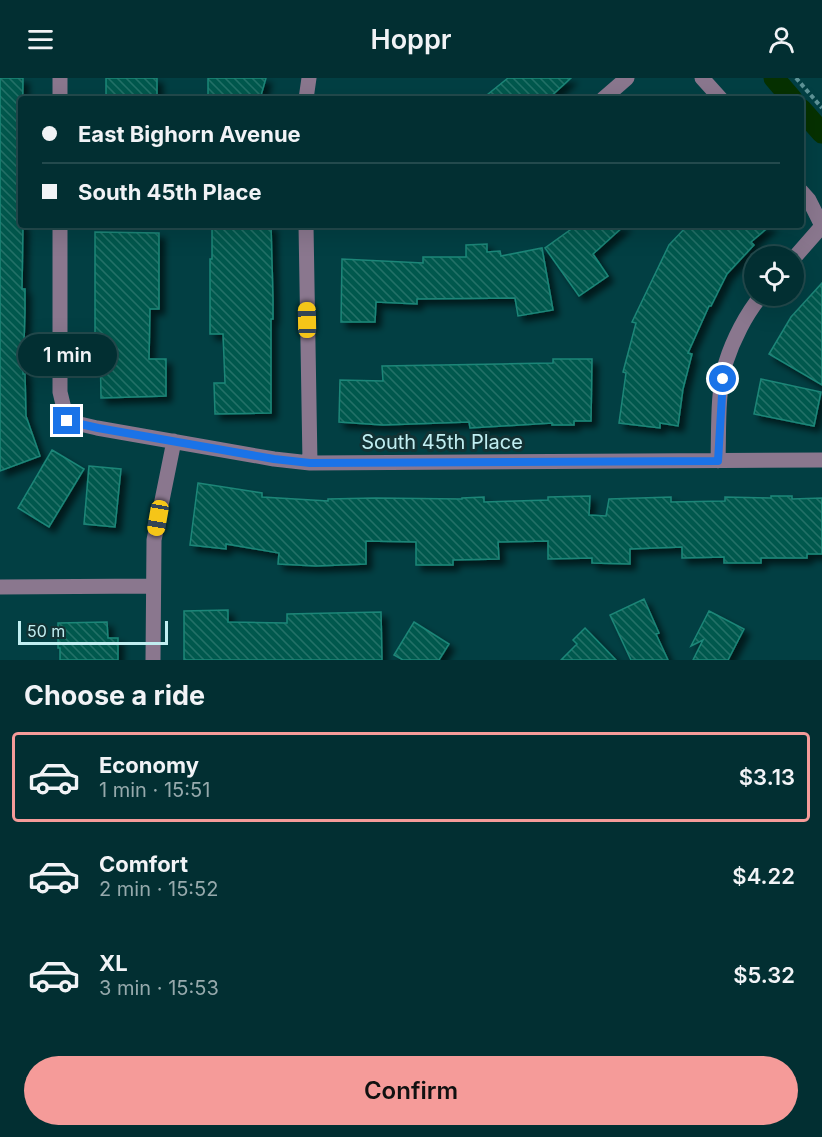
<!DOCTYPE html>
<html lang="en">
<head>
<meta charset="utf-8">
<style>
  :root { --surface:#022f32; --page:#0c373a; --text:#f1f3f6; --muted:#96a9ac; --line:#234a4d; --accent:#f59b99 }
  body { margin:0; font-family:Inter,sans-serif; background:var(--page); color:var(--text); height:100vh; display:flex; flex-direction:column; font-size:22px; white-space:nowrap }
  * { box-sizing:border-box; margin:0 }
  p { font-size:20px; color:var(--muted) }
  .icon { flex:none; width:33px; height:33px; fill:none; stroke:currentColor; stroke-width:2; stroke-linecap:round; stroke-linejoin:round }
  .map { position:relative; height:582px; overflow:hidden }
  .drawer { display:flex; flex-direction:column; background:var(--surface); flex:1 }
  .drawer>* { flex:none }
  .guide { position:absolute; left:18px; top:18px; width:786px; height:132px; border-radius:6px; box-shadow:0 6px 24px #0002,0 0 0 2px var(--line); display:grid; align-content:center; height:132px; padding:0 24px; background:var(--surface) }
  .buttons { position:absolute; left:744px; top:168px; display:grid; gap:12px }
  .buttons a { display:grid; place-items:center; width:60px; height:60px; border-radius:50%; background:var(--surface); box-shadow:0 6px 24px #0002,0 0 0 2px var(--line); font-size:30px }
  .scale { position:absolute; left:18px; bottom:15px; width:150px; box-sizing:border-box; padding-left:6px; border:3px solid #c1eef1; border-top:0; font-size:16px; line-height:21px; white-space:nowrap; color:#c1eef1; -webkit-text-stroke:4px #133234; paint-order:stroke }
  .end { position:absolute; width:27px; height:27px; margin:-14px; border:8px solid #1a73e8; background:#fff; box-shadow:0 0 0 3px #fff }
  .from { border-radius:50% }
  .bubble { position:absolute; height:42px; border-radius:21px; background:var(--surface); box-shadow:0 6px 24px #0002,0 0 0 2px var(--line); font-size:20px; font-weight:600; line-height:42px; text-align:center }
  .car { position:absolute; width:18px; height:36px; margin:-18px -9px; border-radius:8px; box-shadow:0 0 4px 2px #0007; background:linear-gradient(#f5c518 24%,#345 0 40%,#f5c518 0 76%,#345 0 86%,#f5c518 0) }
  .guide b { display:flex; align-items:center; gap:21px; height:57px; font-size:22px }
  .guide b+b { border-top:2px solid var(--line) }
  .guide i { width:15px; height:15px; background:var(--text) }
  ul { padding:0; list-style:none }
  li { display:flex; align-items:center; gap:18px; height:90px; margin:0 12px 9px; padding:0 12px; border:3px solid transparent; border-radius:6px }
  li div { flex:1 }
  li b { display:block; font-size:22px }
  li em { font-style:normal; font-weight:600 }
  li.on { border-color:var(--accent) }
  li>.icon { width:54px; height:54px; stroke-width:1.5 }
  h2 { padding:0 24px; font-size:27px; line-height:72px }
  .action { display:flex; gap:12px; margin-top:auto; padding:12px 24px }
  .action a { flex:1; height:69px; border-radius:36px; background:var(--accent); color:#111; font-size:24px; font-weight:600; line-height:69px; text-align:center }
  header { display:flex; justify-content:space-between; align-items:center; height:78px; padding:0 24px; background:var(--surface); font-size:27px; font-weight:600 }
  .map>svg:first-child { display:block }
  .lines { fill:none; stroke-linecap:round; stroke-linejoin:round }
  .canal { stroke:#063101; stroke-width:21 }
  .building { fill:url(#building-back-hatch); stroke:#1d8678; stroke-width:1.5; filter:url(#shadow) }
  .path { stroke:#5d9296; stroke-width:4; stroke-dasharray:4.5 3; stroke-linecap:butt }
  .minor { stroke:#8a778e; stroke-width:15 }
  .route { stroke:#1a73e8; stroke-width:8 }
  .labels { text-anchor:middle; stroke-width:6; stroke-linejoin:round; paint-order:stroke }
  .street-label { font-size:20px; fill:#c1eef1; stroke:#133234 }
</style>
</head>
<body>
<header><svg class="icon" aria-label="menu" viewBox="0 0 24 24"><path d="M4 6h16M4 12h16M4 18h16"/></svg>Hoppr<svg class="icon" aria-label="person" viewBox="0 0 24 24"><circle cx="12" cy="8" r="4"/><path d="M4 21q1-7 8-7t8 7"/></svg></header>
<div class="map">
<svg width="822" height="582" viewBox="0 0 822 582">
  <defs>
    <pattern id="building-back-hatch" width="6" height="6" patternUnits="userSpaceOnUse" patternTransform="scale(1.5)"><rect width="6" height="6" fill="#00594e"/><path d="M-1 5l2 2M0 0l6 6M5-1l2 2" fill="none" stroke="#237168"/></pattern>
    <filter id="shadow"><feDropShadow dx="5.5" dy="5.5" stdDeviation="3" flood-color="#0009"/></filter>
  </defs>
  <rect width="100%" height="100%" fill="#023f43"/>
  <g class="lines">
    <!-- canal -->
    <path class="canal" d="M774 0 792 21
      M801 31 822 55"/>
  </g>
  <!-- building -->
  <path class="building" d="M0 0H23L21 147H23L22 211H25V233L23 296H25L26 338 40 378 0 393Z
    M106 0H157V21H106Z
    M208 0H266L260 21H208Z
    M508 0H571L548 21H482Z
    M212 147H271L273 221V241H271V335L215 336 214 305H225L223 256H210V181H212Z
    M577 147H625L593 176 608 198 579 218 545 170Z
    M688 147H771L751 164 754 167 727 196 711 228H709L688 275 692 276 683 311 678 348 660 345V350L619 345 626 295 623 294 636 245 632 244 669 167Z
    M95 154 159 155V231H150L149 281H166V318L101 320 100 261H95Z
    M487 166V174L500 173 501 178 542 170 553 232 518 238 515 220 417 221V226L376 224 375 244H341L342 181 423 185V179H466V167Z
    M822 205V307L769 276 791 239Z
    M553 281H592L591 343H574V347H552V345L470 350 469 344 383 347 339 344 340 302 383 303 382 288 553 285Z
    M761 301 821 314 814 348 754 336Z
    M52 372 84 391 49 449 18 430Z
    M89 388 121 391 115 449 84 446Z
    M198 405 262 415V419L328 423V421L375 420 462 421V420L484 419V424L548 422V419L590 418 589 437 606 438 609 421 671 419V424L725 423V419L771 420V418H792V421L822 420V476H807V480H761V485H724V479L682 480V469L630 471V486L592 485V480L548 481V463L498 464 499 481 453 482V487H416V464L366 463V486L316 488 278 486 279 475 226 466V471L190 467Z
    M644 521 659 555 656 556 668 582H631L610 537Z
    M228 532V544L287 545V536L381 534 382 582H184V533Z
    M709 533 744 551 728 582H693L703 562 691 568Z
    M107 544 108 560H118V582H60V570H58V545Z
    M414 544 449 566 439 582H403L394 577Z
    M585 550 616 582H561L577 566 573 562Z"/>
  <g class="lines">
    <!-- path -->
    <path class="path" d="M796 0 822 30"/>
    <!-- minor -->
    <path class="minor" d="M60 0V21
      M702 0 721 21
      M306 21 309 0
      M603 21 627 0
      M60 147V314L67 343 97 350 274 381 310 385 822 382
      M306 147 310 385
      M794 180 822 148 809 122 801 113
      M718 383C719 355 717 311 726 284 733 262 746 236 761 218
      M0 509 153 508
      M153 582 154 462 174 363"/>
  </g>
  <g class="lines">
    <!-- route -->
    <path class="route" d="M67 343 98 350 274 381 310 385 718 383 723 301"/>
  </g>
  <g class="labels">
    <!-- street labels -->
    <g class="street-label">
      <text x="442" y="371">South 45th Place</text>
    </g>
  </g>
</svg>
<div class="buttons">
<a><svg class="icon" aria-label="locate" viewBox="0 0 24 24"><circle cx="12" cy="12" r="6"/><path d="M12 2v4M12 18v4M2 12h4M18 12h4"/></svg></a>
</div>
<div class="scale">50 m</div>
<i class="end from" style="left:723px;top:301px"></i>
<i class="end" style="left:67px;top:343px"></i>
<div class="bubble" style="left:18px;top:256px;width:99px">1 min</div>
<i class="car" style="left:307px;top:242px;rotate:359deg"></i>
<i class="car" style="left:158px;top:440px;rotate:190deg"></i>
<div class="guide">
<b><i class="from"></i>East Bighorn Avenue</b>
<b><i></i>South 45th Place</b>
</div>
</div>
<section class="drawer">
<h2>Choose a ride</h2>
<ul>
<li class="on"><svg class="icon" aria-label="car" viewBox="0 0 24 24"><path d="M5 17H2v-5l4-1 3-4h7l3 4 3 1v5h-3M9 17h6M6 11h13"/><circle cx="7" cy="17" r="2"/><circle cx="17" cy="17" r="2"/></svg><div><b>Economy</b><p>1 min · 15:51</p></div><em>$3.13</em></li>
<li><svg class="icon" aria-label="car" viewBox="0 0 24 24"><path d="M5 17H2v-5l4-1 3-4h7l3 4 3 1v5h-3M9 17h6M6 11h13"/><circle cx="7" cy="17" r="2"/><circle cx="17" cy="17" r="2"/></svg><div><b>Comfort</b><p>2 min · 15:52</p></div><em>$4.22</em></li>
<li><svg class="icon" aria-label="car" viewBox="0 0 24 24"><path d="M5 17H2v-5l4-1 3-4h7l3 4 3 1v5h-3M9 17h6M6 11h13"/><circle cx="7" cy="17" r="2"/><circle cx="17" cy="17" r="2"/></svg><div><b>XL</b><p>3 min · 15:53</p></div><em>$5.32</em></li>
</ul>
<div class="action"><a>Confirm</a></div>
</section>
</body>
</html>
